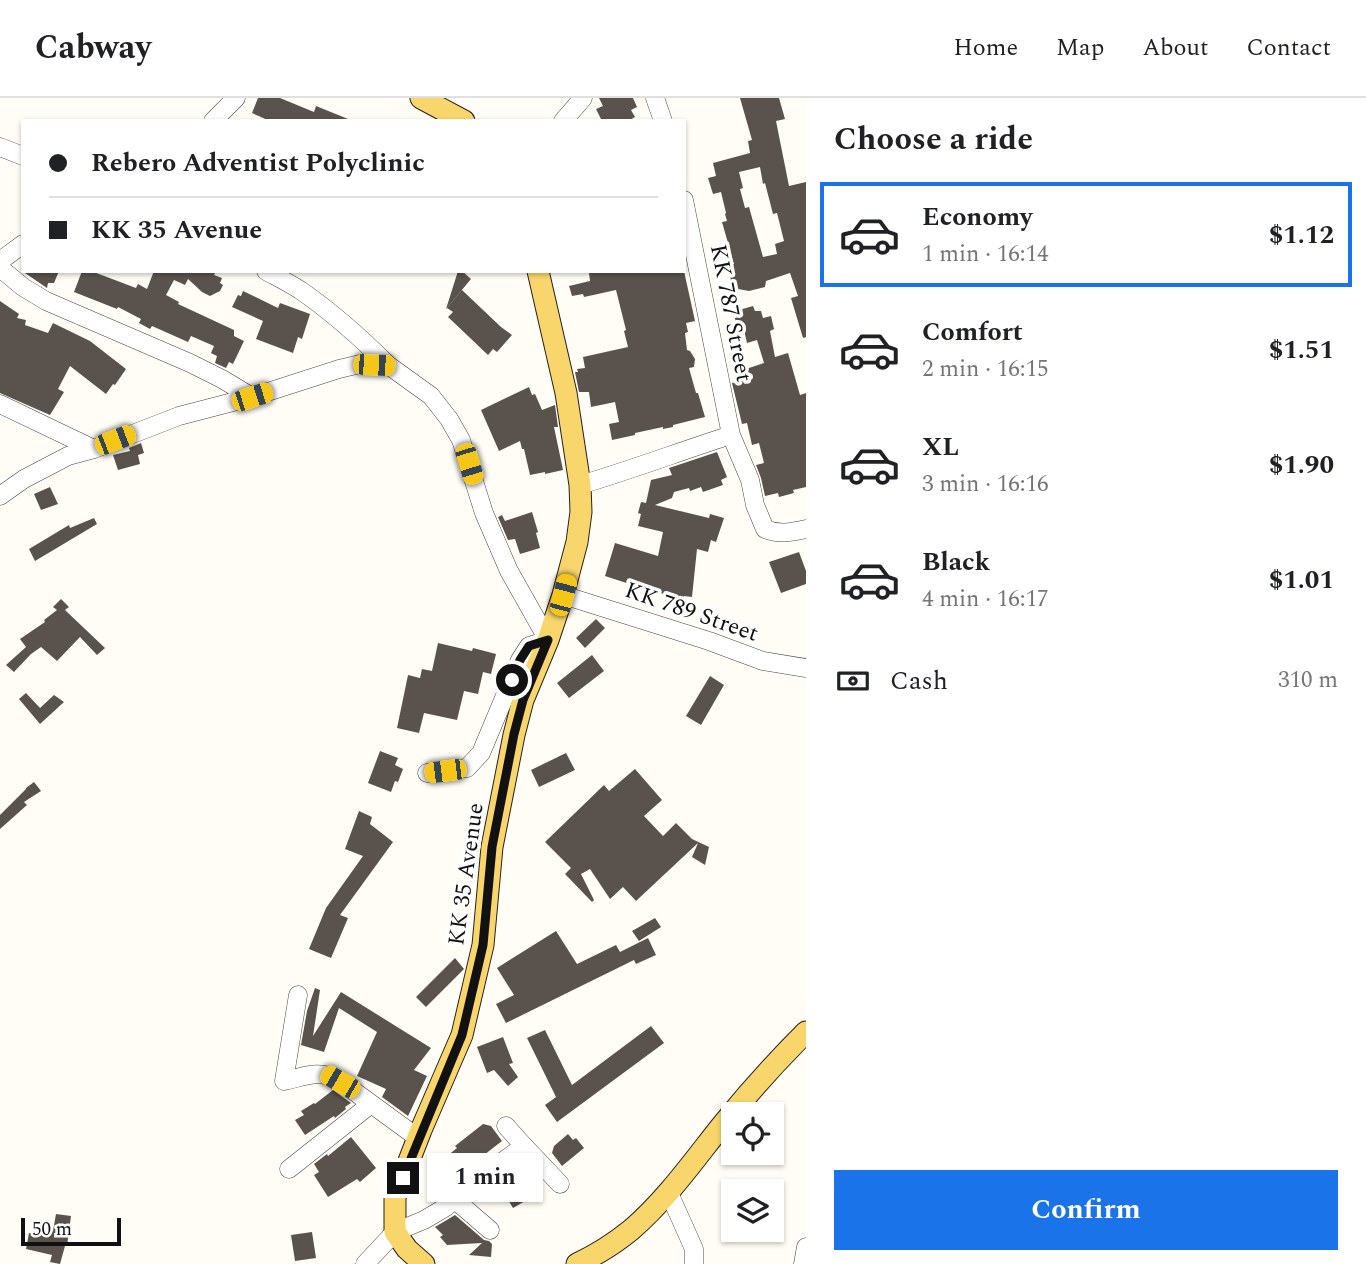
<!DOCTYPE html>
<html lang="en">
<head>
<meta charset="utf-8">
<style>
  :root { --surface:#fff; --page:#f6f6f6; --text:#202124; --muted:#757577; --line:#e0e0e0; --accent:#1a73e8 }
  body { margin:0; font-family:Spectral,serif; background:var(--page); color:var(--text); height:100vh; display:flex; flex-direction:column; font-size:26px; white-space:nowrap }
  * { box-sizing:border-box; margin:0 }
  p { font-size:23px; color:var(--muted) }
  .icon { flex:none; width:38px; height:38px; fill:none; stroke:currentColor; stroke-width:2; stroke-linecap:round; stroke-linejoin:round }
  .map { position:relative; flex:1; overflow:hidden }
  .panel { display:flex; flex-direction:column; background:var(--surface); width:560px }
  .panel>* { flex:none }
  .banner { position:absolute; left:21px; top:21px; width:665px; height:154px; border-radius:0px; box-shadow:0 2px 5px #0004; display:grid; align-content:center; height:154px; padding:0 28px; background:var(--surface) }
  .tools { position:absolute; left:721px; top:1004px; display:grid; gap:14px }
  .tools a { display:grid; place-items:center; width:63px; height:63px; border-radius:0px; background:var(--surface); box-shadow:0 2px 5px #0004; font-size:35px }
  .scale { position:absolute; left:21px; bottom:18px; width:100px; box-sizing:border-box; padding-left:7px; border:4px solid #111; border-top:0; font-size:19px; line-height:24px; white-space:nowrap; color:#111; -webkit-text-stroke:5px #fff; paint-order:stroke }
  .end { position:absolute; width:32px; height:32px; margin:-16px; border:9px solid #111; background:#fff; box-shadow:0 0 0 4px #fff }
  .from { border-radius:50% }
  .bubble { position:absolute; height:49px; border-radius:0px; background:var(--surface); box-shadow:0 2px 5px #0004; font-size:23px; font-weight:700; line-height:49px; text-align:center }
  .car { position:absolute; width:21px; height:42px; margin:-21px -10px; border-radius:9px; box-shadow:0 0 5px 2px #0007; background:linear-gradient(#f5c518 24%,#345 0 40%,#f5c518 0 76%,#345 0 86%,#f5c518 0) }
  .banner b { display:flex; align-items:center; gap:24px; height:66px; font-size:26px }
  .banner b+b { border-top:2px solid var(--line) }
  .banner i { width:18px; height:18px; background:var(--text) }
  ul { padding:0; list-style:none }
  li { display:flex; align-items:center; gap:21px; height:105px; margin:0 14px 10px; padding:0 14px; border:4px solid transparent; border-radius:0px }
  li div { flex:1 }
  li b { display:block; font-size:26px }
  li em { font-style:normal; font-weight:700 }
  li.selected { border-color:var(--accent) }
  li>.icon { width:63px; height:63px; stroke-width:1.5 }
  h2 { padding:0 28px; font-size:32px; line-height:84px }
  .pay { display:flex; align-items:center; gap:18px; height:77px; padding:0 28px; font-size:26px }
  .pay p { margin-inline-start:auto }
  .cta { display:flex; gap:14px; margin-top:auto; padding:14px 28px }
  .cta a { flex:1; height:80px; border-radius:0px; background:var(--accent); color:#fff; font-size:28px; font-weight:700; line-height:80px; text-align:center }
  header { display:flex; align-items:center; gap:42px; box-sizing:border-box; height:98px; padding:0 35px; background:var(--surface); border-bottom:2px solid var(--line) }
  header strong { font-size:33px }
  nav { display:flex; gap:38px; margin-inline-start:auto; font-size:24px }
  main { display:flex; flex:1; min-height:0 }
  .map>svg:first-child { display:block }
  .building { fill:#5a524d; fill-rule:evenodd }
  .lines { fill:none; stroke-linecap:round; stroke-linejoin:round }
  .minor-casing { stroke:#444; stroke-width:19 }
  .major-casing { stroke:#222; stroke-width:23 }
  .minor { stroke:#fff; stroke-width:18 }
  .major { stroke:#f9d66b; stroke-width:21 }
  .route { stroke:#111; stroke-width:9 }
  .labels { text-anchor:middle; stroke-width:7; stroke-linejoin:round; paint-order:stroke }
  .street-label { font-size:23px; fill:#111; stroke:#fff }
</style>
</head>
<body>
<header>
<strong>Cabway</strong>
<nav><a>Home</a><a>Map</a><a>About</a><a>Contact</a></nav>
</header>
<main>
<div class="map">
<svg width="806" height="1166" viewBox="0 0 806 1166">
  <rect width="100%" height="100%" fill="#fffdf5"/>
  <!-- building -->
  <path class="building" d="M258 0H280L314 14 316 8 353 23H270L252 15Z
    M599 0H633L637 9 631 12 635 19 628 23H602L596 11 603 8Z
    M740 0H779L785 21 776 23 789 88 806 84V239L803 240 791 200 798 198 790 175 766 183 765 189 749 193 738 191 736 184 731 183 729 172 732 171 730 166H734L722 124 727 123 725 116 726 115 721 94 713 96 708 80 716 78 713 65 750 55 748 43 752 42ZM760 69 763 86 765 85 773 116 777 115 784 143 775 146 777 156 763 159 749 109 745 110 740 91 743 90 739 74Z
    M22 173H59L54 185H48L47 190Z
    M82 173H91L136 190 138 186 147 191 154 173H216L214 177 222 180 220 185 223 187 220 193 210 198 202 194 188 181 185 187 174 182 166 197 179 204 178 206 234 232V238L244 243 233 266 229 264 226 270 215 265 217 258 211 255 214 248 191 238 188 244 152 228 150 231 139 225 141 221 118 209 117 211 74 194Z
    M458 173H462L471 181 446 211Z
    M596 173H684L695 223 686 225 688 234 685 235 687 252 690 253 695 261 694 269 689 270 696 295H698L705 319 673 327V329L663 331V329L635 335V337L612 342 609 326 619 324 615 304 591 309 589 294H579L575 274H578L577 271 585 270 583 259 628 249 624 233 626 232 616 192 584 199 583 196 572 198 569 188 590 183 589 175Z
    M462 192 501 229 512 237 497 254 493 251 488 257 448 219 453 214 447 210Z
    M243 193 278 210 280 205 310 216 302 241 298 239 293 255 256 241 263 223 232 209 238 197 241 198Z
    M0 203 19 216 17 220 26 222 25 227 48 235 53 225 90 243 126 271 115 287 113 286 106 296 70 268 58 291 64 294 50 317 0 295Z
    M753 208 755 213H761L763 220 771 218 774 231 770 233 775 259 788 255 800 297 806 295V389L793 392 794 395 779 399 778 395 765 398 761 380 756 367 764 365 759 345 752 347 747 325 742 326 732 285 737 284 734 275 764 265 757 242 747 245 744 232 737 234 735 220 741 218 739 212Z
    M529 289 532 297 535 296 542 312 555 307 558 329H554L563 372 545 376V374L530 377 524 351H522L520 343 499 353 481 312Z
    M141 345 144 355 138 357 140 366 118 372 113 357 130 353 129 350Z
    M717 354 727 379 721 382 723 387 703 394 701 389 690 393 689 390 674 394 672 400 655 407 709 420 710 416 724 420 716 444 711 442 708 454 697 451 692 499 684 498 683 507 665 505 666 496 657 495 605 478 615 445 658 458 663 434 638 428 641 416 638 415 641 404 646 405 651 382 672 377 669 370Z
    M50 389 58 406 41 412 34 396Z
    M532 414 538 434 536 435 540 450 520 456 515 441 508 442 498 419 502 417 505 423Z
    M94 420 97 426 35 463 29 451 69 427 70 430Z
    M799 454 806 473V486L781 495 769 464Z
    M61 501 69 509 65 512 105 550 97 557 80 539 57 563 41 549 31 556 14 574 6 567 26 549 20 541 45 524 44 522 57 512 53 509Z
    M596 521 605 530 585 550 576 540Z
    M438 545 472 553 473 550 496 556 491 576 483 574 478 596 464 593 457 622 424 615 419 635 397 630 408 577 420 580 422 571 432 573Z
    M592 557 604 573 569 600 557 585Z
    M710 578 724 587 701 627 686 618Z
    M26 595 40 610 54 597 64 604 40 626 19 601Z
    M380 653 398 660 395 667 403 671 398 684 395 683 391 694 368 685Z
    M566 655 575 672 539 689 531 672Z
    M635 671 662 702 644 718 663 738 676 725 692 741 709 749 705 767 692 759 698 745 636 803 623 789 610 801 590 771 581 776 594 802 592 804 565 776 571 770 545 744 604 687 609 693Z
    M34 684 41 693 24 704 27 707 0 731V717L26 691V690Z
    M359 713 372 719 370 726 393 744 340 817 348 820 331 860 309 851 326 810 363 758 345 751Z
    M655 820 661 829 639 843 632 833Z
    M556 833 577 866 616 847 620 854 648 840 656 857 636 866 634 862 506 925 496 906 514 897 497 870Z
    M455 860 464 871 426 909 416 899Z
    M315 890 320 892 313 938 341 894 431 950 414 972 427 978 408 1018 382 999 386 991 357 978 377 934 339 910 324 954 301 947 307 913Z
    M651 928 664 945 557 1024 545 1007 556 999 527 940 545 932 572 987Z
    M503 939 513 965 509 966 518 979 508 988 494 972 487 975 477 949Z
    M333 992 351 1005 345 1009 346 1011 335 1020 334 1018 305 1037 295 1022 304 1017 301 1013 314 1005 315 1006Z
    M483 1026 491 1028 502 1043 471 1067 468 1064 436 1090 427 1080 433 1075 430 1072 457 1050 455 1048Z
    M568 1036 573 1042 576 1040 584 1050 562 1068 552 1055 554 1048Z
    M351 1039 376 1070 360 1084 357 1081 328 1099 314 1077 319 1074 314 1066 327 1056 328 1058Z
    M524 1066 541 1094 513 1110 496 1082Z
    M56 1116 71 1118 67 1148H65L60 1166 50 1164 52 1157 26 1151 29 1135 47 1138 48 1131 53 1133Z
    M455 1117 484 1142 489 1143 492 1146 491 1159 469 1157 482 1145 447 1147 440 1139 443 1137 435 1129Z
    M312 1134 316 1160 295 1163 291 1137Z"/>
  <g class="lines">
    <defs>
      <path id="minor" d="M655 0 663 23
        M213 23 236 0
        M563 23 583 0
        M0 49 23 58
        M684 102 731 337
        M0 163 23 146
        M0 170 23 189 46 203 190 265 222 281 252 299
        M266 173C277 179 289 185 300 192 332 214 361 240 388 267
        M0 306 94 351
        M580 387C631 372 681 353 731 337L750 382 755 407 765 431C779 437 792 434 806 431
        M0 398 24 381 68 358 94 351 179 318 252 299 339 271 360 266 388 267 431 298 449 321 461 342 484 415 509 473 548 542 529 548 520 562 481 655 467 670 427 675
        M563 497 709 543 763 563 806 570
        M298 897 284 983C307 978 319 971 340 983L418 1040
        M506 1028 524 1048
        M289 1071 371 1006
        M669 1095 694 1151V1166
        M454 1101 490 1132
        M365 1166 395 1134 424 1122 446 1109 470 1087 524 1048 560 1086
        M803 1166 806 1149"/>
      <path id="major" d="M421 0 464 23
        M424 1166 407 1151 395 1134V1099L421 1032 462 937 483 847 492 749 514 637 523 602 548 542 563 497 577 444 581 414 580 387 566 295 538 173
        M577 1166C596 1157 615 1145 631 1132 667 1101 694 1062 723 1026 749 994 777 963 806 934"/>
    </defs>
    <!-- minor casing -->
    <use href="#minor" class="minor-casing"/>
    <!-- major casing -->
    <use href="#major" class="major-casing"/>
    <!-- minor -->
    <use href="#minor" class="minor"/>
    <!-- major -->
    <use href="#major" class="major"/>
  </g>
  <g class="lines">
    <!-- route -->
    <path class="route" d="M403 1080 462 937 483 847 492 749 514 636 523 602 548 542 529 548 520 562 512 582"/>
  </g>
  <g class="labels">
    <!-- street labels -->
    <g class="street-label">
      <text transform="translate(732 215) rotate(79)" y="8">KK 787 Street</text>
      <text transform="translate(692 513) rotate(19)" y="8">KK 789 Street</text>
      <text transform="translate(465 776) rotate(-82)" y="8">KK 35 Avenue</text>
    </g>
  </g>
</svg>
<div class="tools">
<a><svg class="icon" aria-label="locate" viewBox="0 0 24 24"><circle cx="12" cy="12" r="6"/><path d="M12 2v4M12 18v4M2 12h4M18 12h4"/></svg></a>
<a><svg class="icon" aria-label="layers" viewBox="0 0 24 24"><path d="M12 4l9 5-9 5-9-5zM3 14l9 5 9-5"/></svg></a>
</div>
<div class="scale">50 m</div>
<i class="end from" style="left:512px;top:582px"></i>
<i class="end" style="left:403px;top:1080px"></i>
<div class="bubble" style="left:427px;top:1055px;width:116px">1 min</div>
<i class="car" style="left:374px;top:267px;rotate:92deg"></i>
<i class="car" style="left:252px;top:299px;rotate:72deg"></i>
<i class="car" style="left:115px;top:342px;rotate:69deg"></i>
<i class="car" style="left:469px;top:366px;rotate:163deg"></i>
<i class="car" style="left:563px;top:497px;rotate:15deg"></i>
<i class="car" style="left:445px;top:673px;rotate:263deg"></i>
<i class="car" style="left:340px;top:984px;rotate:300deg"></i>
<div class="banner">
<b><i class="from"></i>Rebero Adventist Polyclinic</b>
<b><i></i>KK 35 Avenue</b>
</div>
</div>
<section class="panel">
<h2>Choose a ride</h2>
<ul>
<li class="selected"><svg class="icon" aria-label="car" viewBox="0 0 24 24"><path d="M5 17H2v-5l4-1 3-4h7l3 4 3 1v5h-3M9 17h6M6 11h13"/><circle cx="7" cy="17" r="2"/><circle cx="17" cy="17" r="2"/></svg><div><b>Economy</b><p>1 min · 16:14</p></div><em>$1.12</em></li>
<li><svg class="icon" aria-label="car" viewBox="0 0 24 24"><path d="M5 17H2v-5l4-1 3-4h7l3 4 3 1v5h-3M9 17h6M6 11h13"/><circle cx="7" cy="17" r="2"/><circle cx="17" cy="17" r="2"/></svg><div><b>Comfort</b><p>2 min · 16:15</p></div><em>$1.51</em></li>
<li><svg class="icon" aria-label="car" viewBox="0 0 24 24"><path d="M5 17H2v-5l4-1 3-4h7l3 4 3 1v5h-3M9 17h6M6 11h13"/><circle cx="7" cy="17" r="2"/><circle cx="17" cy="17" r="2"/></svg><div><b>XL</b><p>3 min · 16:16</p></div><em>$1.90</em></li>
<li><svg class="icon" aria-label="car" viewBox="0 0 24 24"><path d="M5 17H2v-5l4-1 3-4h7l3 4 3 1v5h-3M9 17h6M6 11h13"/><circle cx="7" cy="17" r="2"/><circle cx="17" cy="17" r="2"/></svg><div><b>Black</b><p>4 min · 16:17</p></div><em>$1.01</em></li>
</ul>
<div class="pay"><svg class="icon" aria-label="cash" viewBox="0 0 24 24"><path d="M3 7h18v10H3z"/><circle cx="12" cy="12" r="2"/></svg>Cash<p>310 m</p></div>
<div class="cta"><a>Confirm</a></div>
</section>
</main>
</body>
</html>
